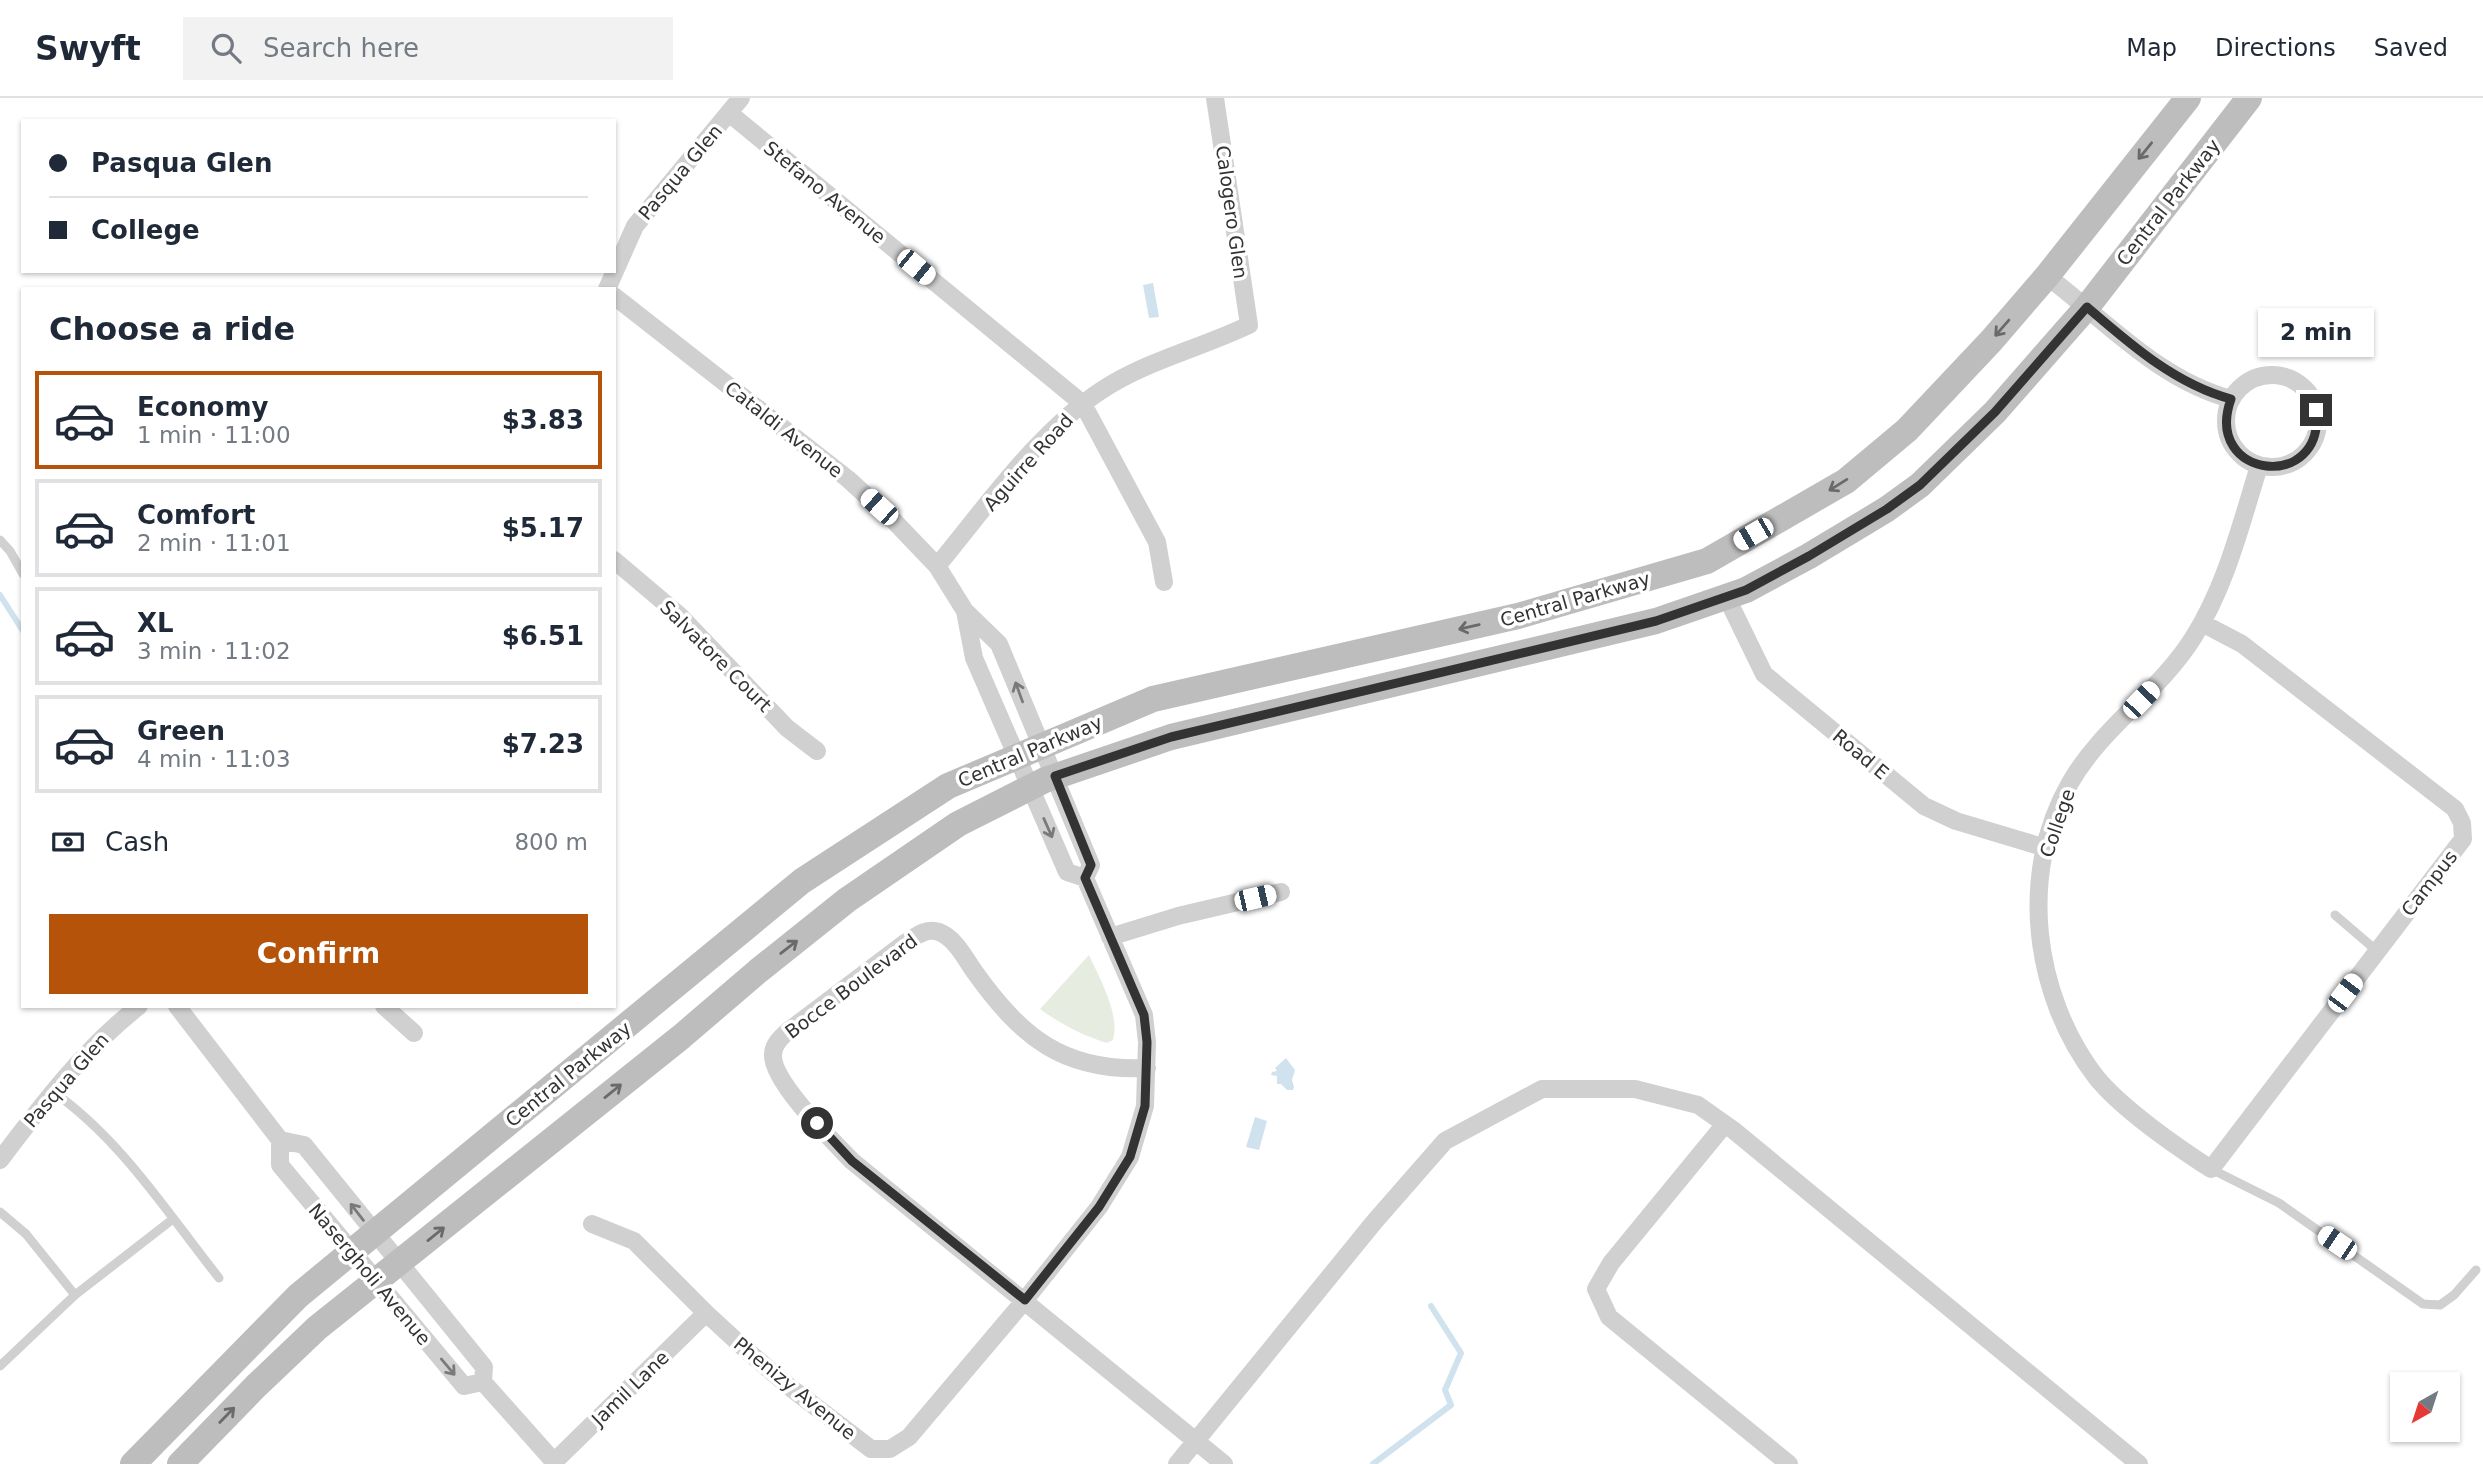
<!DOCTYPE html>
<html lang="en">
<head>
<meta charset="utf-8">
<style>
  :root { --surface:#fff; --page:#f2f2f3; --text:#1f2937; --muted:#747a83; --line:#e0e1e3; --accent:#b45309 }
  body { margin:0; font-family:"DejaVu Sans",sans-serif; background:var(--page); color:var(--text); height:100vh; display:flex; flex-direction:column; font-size:26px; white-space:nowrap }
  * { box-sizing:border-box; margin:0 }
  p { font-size:23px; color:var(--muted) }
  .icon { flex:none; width:38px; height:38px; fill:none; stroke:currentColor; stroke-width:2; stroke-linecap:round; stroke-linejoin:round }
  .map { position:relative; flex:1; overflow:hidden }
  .panel { position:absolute; left:21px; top:189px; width:595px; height:721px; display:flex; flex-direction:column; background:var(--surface); border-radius:0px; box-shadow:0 2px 5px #0004 }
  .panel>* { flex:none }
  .top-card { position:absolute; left:21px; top:21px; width:595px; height:154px; border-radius:0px; box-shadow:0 2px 5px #0004; display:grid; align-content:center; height:154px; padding:0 28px; background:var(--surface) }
  .needle { width:46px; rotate:219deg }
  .buttons { position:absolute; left:2390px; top:1274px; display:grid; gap:14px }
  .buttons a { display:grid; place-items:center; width:70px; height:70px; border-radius:0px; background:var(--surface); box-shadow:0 2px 5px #0004; font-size:35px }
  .end { position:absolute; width:32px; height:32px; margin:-16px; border:9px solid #333; background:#fff; box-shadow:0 0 0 4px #fff }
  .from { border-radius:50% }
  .bubble { position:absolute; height:49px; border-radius:0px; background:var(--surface); box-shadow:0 2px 5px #0004; font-size:23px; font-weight:800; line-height:49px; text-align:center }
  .car { position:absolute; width:21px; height:42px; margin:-21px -10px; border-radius:9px; box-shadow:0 0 5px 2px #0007; background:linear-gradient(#fff 24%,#345 0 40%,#fff 0 76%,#345 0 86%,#fff 0) }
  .top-card b { display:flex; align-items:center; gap:24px; height:66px; font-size:26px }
  .top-card b+b { border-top:2px solid var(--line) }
  .top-card i { width:18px; height:18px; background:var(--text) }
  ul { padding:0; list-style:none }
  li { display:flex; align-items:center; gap:21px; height:98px; margin:0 14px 10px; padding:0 14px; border:4px solid var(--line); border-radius:0px }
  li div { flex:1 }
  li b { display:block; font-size:26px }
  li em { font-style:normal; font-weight:800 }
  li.selected { border-color:var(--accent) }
  li>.icon { width:63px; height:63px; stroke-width:1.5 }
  h2 { padding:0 28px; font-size:32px; line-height:84px }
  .pay { display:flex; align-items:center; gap:18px; height:77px; padding:0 28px; font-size:26px }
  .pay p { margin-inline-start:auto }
  .action { display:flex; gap:14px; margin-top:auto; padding:14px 28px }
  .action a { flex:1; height:80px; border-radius:0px; background:var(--accent); color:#fff; font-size:28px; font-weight:800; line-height:80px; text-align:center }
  header { display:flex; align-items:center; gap:42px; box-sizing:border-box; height:98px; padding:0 35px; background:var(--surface); border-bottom:2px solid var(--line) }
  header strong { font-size:33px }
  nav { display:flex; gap:38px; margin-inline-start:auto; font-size:24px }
  .search { width:490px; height:63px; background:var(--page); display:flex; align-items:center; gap:18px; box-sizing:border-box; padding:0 24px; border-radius:0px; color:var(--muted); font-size:26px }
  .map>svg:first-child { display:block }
  .green { fill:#e6ecdf }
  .water { fill:#cfe2ee }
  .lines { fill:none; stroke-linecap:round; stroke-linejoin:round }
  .stream { stroke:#cfe2ee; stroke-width:6 }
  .lane { stroke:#d0d0d0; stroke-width:9 }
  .street { stroke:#d0d0d0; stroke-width:18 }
  .secondary { stroke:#bdbdbd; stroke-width:26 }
  .oneway { stroke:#6a6a6a }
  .oneway2 { stroke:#7a7a7a }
  .route { stroke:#333; stroke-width:9 }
  .labels { text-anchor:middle; stroke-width:7; stroke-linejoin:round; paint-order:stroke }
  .street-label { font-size:19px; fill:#333; stroke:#fff }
</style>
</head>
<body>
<header>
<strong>Swyft</strong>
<div class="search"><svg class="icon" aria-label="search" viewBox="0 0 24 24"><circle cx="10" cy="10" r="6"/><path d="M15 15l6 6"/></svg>Search here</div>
<nav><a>Map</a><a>Directions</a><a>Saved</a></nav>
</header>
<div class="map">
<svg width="2483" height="1366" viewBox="0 0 2483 1366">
  <rect width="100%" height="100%" fill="#fff"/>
  <!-- green -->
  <path class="green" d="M1089 857C1100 882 1120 915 1113 942L1107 945C1082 937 1062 927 1040 911Z"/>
  <!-- water -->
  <path class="water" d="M1153 185 1159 219 1149 220 1143 187Z
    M1286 960 1295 972 1292 982 1294 989 1293 992H1287L1281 986H1277V978L1271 977 1272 974 1277 973 1275 970Z
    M1255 1019 1267 1023 1259 1052 1246 1049Z"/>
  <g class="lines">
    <!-- stream -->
    <path class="stream" d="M0 497 23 533
      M1373 1366 1451 1307 1445 1292 1461 1255 1431 1208"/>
    <!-- lane -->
    <path class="lane" d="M0 442 10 453 23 476
      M2335 817 2377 853
      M52 993C121 1041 168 1116 219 1180
      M2211 1071 2279 1105 2423 1206 2440 1207 2454 1197 2476 1172
      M0 1114 26 1136 75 1197
      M0 1268 75 1197 173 1121"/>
    <!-- street -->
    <path class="street" d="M729 15 1083 306 1157 444 1164 484
      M2047 178C2105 222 2159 282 2231 301
      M607 191 635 128 741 0
      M2226 323a46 46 0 1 1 92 0a46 46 0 1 1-92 0Z
      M614 462 679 517 787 630 817 653
      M937 468C985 410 1039 333 1102 292 1146 263 1201 250 1249 227L1215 0
      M1726 498 1764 576 1924 708 1956 723 2046 750
      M965 513 974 560 1067 774 1085 780
      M2202 525 2242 546 2455 711 2462 725 2463 741 2211 1071C2177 1049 2121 1010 2096 979 2033 897 2018 775 2070 685 2102 629 2159 594 2193 540 2226 488 2241 426 2259 368
      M1110 839 1178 818 1281 794
      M177 908 280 1042V1067L464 1288 483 1284
      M384 908 414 935
      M1147 970C1063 974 1021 939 974 873 965 860 955 840 939 834 926 829 915 839 905 845L787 934C780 940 773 947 773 957 772 984 833 1043 852 1063L1224 1366
      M1725 1026 1611 1165 1596 1191 1609 1219 1789 1366
      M280 1042 304 1047 484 1269 483 1284 556 1366
      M0 1062C42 1007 84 951 139 908
      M592 1126 634 1143 706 1215 745 1251 791 1290 871 1351H890L909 1339 1025 1202 1099 1109 1130 1059 1145 1008 1147 944 1144 917 1085 780 1091 767 999 546 965 513 937 468 894 423 848 381 614 198
      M554 1364 706 1215
      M1177 1366 1375 1123 1445 1043 1542 991H1635L1698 1007 1732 1031 2139 1366"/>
    <!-- secondary -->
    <path class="secondary" d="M133 1366 298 1198 802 783 948 688 1153 601 1518 518 1707 463 1846 383 1907 332 1991 243 2047 178 2188 0
      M180 1366 256 1288 317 1230 681 939 758 873 847 802 958 726 1045 682 1171 639 1656 523 1746 492 1809 458 1887 411 1920 387 1995 314 2087 209 2249 0"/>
  </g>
  <!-- one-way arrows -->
  <defs><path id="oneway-shaft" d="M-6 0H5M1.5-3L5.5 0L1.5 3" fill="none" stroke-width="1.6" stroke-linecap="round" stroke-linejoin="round" transform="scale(1.75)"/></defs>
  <g class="oneway">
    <use href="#oneway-shaft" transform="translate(2145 53) rotate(129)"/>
    <use href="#oneway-shaft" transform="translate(2002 230) rotate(131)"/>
    <use href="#oneway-shaft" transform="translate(1838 387) rotate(148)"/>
    <use href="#oneway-shaft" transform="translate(1469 529) rotate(167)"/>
    <use href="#oneway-shaft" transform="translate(789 849) rotate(-38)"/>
    <use href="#oneway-shaft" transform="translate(613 993) rotate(-39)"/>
    <use href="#oneway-shaft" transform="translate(436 1136) rotate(-39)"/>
    <use href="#oneway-shaft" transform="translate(227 1317) rotate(-46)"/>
  </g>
  <g class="oneway2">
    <use href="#oneway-shaft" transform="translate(1019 594) rotate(-110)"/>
    <use href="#oneway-shaft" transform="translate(1048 730) rotate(66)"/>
    <use href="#oneway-shaft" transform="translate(357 1114) rotate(-128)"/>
    <use href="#oneway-shaft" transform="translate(448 1269) rotate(50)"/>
  </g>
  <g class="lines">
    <!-- route -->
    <path class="route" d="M817 1025 852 1063 1025 1202 1099 1109 1130 1059 1145 1008 1147 944 1144 917 1085 780 1091 767 1055 678 1171 639 1656 523 1746 492 1809 458 1887 411 1920 387 1995 314 2087 209C2130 246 2175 286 2231 301 2202 382 2326 395 2316 312"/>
  </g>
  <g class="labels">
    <!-- street labels -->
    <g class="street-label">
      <text transform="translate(680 74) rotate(-50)" y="7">Pasqua Glen</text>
      <text transform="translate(825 94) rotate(39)" y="7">Stefano Avenue</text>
      <text transform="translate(2168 104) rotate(-52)" y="7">Central Parkway</text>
      <text transform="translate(1232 114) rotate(82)" y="7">Calogero Glen</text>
      <text transform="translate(784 331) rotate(38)" y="7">Cataldi Avenue</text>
      <text transform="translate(1028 364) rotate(-48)" y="7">Aguirre Road</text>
      <text transform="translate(1575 501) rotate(-16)" y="7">Central Parkway</text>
      <text transform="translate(716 558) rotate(45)" y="7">Salvatore Court</text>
      <text transform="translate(1030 653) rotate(-23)" y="7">Central Parkway</text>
      <text transform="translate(1861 656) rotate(40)" y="7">Road E</text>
      <text transform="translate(2057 725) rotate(-71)" y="7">College</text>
      <text transform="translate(2429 785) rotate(-52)" y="7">Campus</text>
      <text transform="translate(851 888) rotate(-37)" y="7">Bocce Boulevard</text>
      <text transform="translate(568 976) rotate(-39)" y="7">Central Parkway</text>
      <text transform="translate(66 982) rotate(-49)" y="7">Pasqua Glen</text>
      <text transform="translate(370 1176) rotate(50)" y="7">Nasergholi Avenue</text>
      <text transform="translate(630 1290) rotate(-44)" y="7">Jamil Lane</text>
      <text transform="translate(795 1290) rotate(39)" y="7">Phenizy Avenue</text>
    </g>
  </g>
</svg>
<div class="buttons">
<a><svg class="needle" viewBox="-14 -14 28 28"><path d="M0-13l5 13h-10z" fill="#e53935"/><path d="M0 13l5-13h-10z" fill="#747a83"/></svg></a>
</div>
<i class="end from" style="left:817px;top:1025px"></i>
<i class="end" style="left:2316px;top:312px"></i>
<div class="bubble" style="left:2258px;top:210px;width:116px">2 min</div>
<i class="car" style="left:916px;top:169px;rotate:129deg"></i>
<i class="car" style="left:879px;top:409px;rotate:312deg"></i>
<i class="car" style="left:1753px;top:436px;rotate:240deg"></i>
<i class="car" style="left:2141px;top:602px;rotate:44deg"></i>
<i class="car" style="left:1255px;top:800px;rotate:77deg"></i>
<i class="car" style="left:2345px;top:895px;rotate:37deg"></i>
<i class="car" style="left:2337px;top:1145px;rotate:304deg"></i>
<div class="top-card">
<b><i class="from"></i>Pasqua Glen</b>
<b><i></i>College</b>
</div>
<section class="panel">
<h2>Choose a ride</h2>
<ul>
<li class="selected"><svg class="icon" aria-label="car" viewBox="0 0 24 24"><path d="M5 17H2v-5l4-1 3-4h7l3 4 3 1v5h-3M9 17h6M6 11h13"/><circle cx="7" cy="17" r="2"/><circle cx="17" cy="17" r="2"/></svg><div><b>Economy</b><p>1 min · 11:00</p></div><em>$3.83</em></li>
<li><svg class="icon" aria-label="car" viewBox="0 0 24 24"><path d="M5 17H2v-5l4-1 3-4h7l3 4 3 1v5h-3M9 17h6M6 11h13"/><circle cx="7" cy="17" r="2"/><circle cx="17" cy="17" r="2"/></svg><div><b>Comfort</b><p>2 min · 11:01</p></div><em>$5.17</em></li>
<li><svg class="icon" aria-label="car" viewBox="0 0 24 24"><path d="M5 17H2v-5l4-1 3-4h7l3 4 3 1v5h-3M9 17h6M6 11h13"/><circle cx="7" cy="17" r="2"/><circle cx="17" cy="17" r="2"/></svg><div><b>XL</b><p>3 min · 11:02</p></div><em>$6.51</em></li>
<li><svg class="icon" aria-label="car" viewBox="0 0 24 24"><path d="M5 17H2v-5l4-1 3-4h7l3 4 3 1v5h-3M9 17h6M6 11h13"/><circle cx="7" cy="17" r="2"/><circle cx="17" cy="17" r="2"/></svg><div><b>Green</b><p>4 min · 11:03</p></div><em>$7.23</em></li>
</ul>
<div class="pay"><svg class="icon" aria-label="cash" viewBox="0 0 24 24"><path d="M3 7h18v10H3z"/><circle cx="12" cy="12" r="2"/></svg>Cash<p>800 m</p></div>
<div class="action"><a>Confirm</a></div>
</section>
</div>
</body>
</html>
